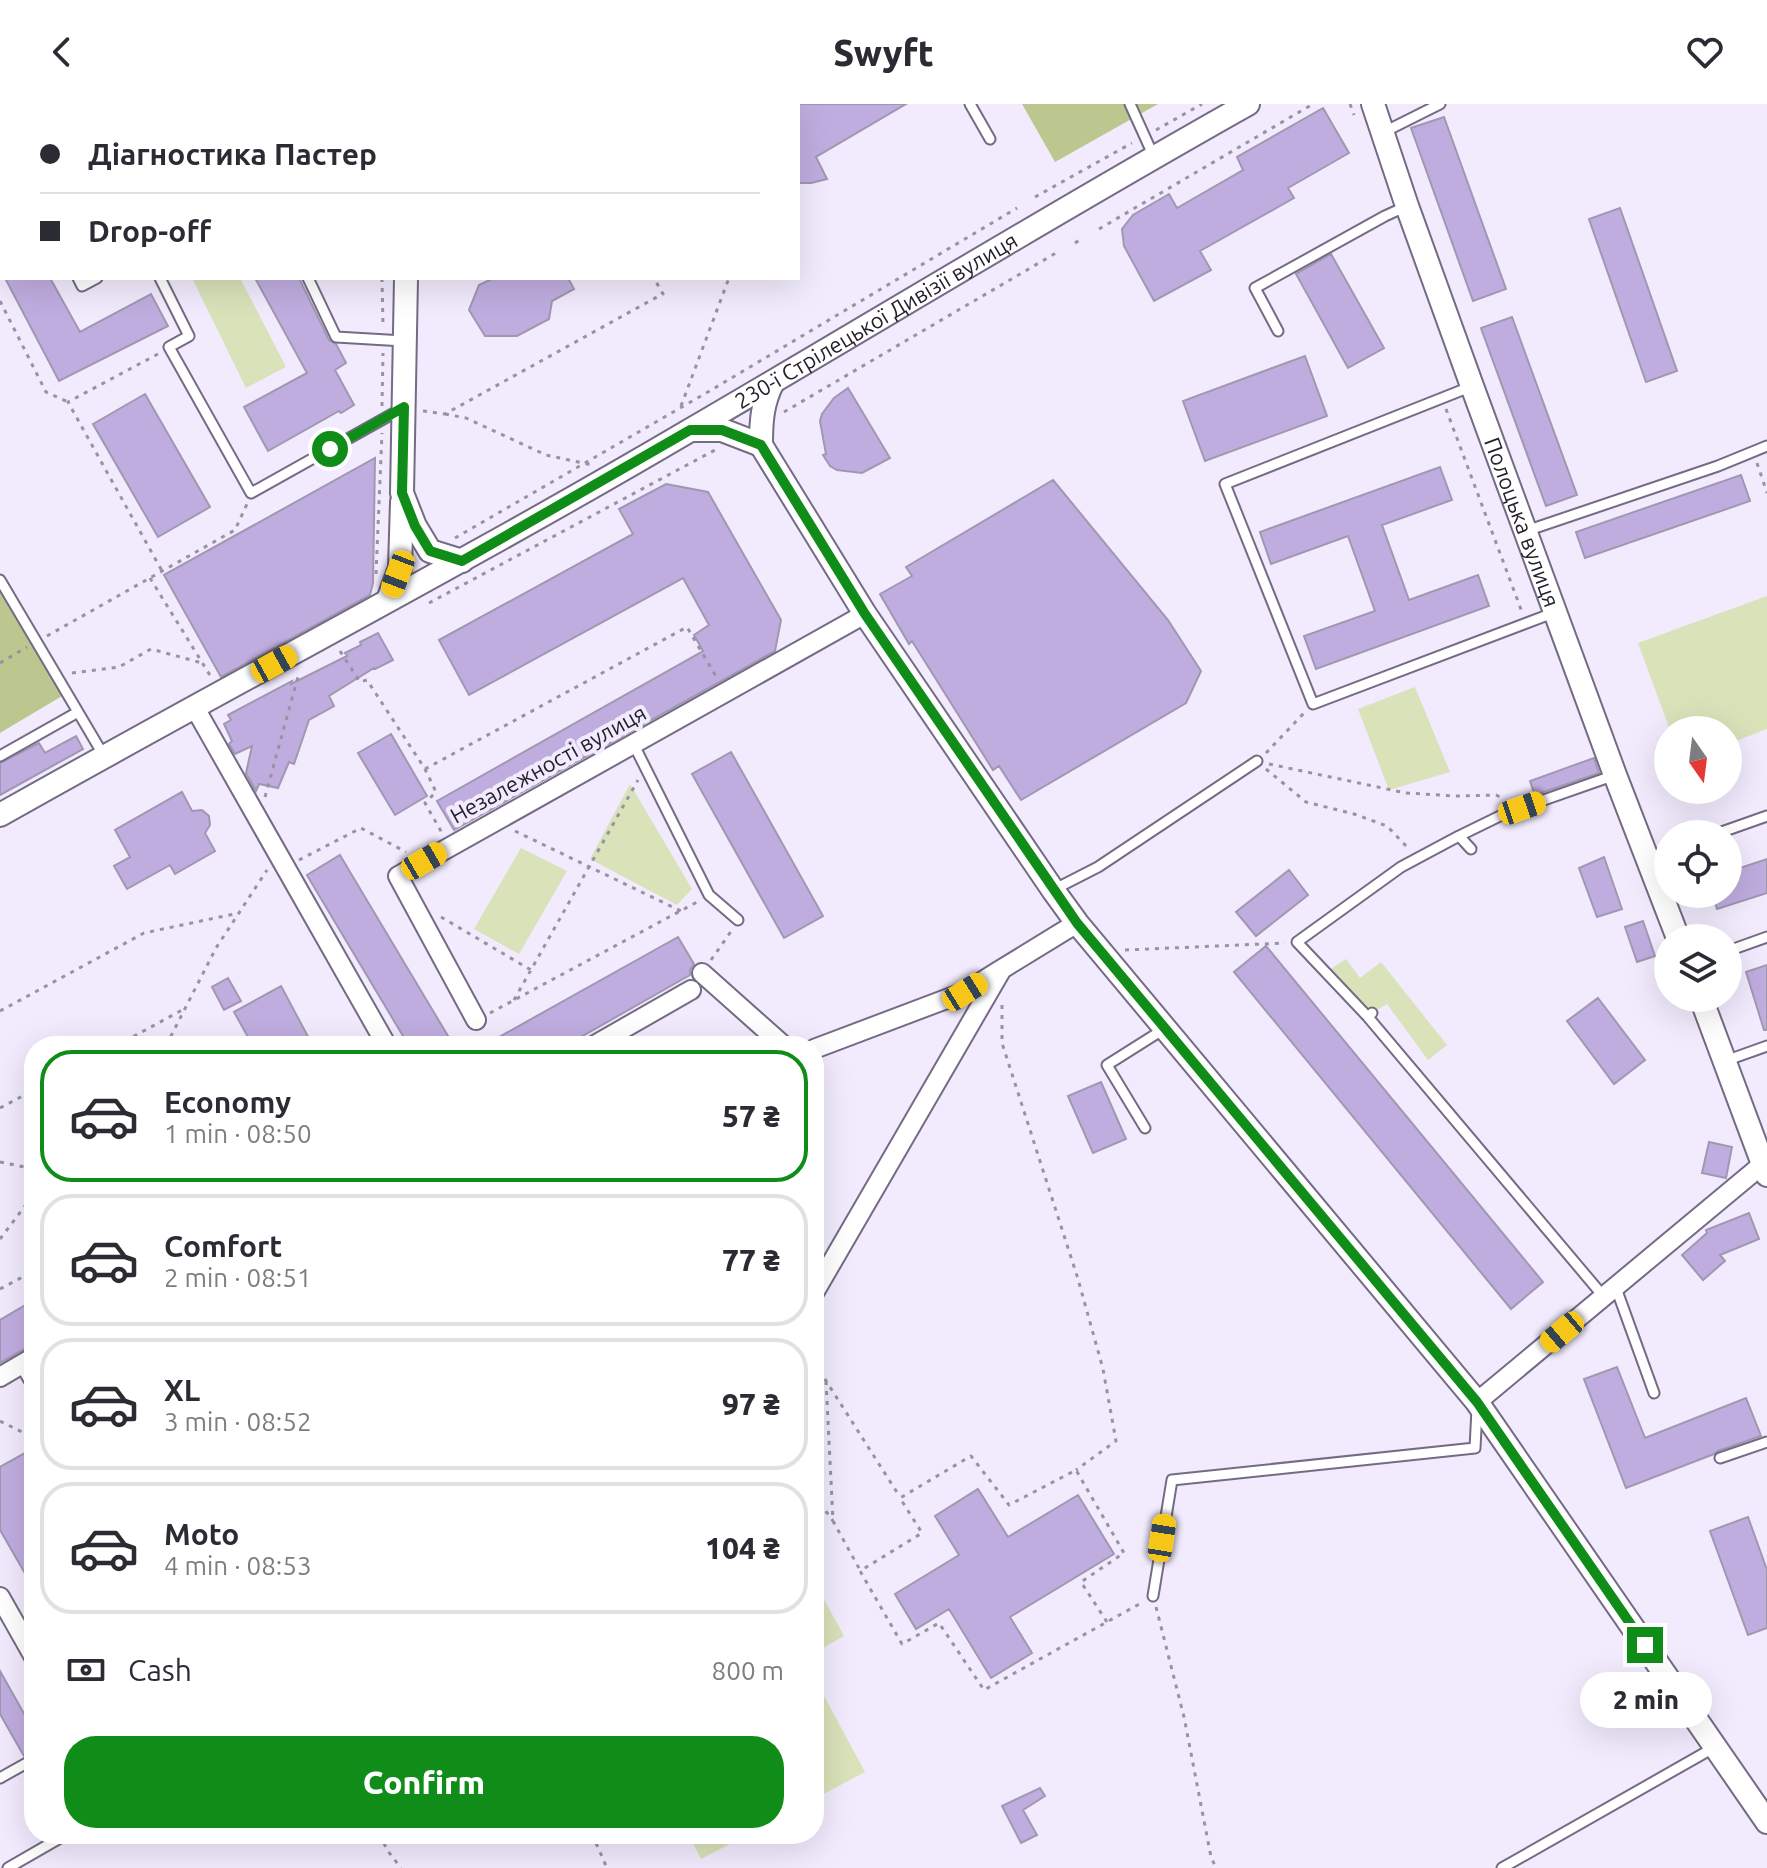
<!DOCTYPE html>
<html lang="en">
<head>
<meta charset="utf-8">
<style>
  :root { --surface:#fff; --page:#f2f2f3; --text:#2b2b33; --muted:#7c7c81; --line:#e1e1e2; --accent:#108d19 }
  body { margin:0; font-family:Ubuntu,sans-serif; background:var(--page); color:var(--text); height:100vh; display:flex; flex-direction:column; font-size:30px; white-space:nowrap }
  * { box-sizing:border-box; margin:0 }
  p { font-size:26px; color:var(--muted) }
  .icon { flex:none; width:44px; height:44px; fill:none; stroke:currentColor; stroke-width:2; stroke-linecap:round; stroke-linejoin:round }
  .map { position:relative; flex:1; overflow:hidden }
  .details { position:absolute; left:24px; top:932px; width:800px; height:808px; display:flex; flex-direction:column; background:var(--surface); border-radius:32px; box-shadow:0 8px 32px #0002 }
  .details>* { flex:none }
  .guide { position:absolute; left:0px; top:0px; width:800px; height:176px; box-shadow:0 8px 32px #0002; display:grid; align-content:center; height:176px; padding:0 40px; background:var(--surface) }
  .needle { width:52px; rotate:166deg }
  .fabs { position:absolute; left:1654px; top:612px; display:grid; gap:16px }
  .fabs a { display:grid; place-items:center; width:88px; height:88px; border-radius:50%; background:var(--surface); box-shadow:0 8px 32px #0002; font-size:40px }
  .end { position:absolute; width:36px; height:36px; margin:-18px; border:10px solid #108d19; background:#fff; box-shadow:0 0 0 4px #fff }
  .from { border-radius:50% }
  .bubble { position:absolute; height:56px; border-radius:28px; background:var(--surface); box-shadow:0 8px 32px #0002; font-size:26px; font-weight:800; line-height:56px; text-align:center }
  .car { position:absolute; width:24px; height:48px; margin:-24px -12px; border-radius:10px; box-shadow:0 0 6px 2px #0007; background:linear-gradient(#f5c518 24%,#345 0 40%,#f5c518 0 76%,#345 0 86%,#f5c518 0) }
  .guide b { display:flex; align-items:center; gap:28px; height:76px; font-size:30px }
  .guide b+b { border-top:2px solid var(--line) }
  .guide i { width:20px; height:20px; background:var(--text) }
  ul { padding:14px 0 0; list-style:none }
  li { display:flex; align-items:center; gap:24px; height:132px; margin:0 16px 12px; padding:0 24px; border:4px solid var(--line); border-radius:32px }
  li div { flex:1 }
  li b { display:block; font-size:30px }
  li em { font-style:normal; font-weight:800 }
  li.selected { border-color:var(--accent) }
  li>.icon { width:72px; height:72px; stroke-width:1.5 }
  .pay { display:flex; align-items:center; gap:20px; height:88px; padding:0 40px; font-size:30px }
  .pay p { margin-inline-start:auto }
  .button { display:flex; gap:16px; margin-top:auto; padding:16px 40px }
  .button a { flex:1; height:92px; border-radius:32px; background:var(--accent); color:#fff; font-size:32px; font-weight:800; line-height:92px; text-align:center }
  header { display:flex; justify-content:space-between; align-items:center; height:104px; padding:0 40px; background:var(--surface); font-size:36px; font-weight:800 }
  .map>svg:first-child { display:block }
  .green { fill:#d9e2b9 }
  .forest { fill:#bcc790 }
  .building { fill:#c0ade0; stroke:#a097b1; stroke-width:2 }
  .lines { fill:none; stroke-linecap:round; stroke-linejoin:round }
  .service-casing { stroke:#746b84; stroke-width:13 }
  .minor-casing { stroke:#746b84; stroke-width:22 }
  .tertiary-casing { stroke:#746b84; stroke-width:26 }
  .path { stroke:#9893a2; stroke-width:3; stroke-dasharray:4 6; stroke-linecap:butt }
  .service { stroke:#fff; stroke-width:9 }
  .minor { stroke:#fff; stroke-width:18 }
  .tertiary { stroke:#fff; stroke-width:22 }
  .route { stroke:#108d19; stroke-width:10 }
  .labels { text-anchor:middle; stroke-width:8; stroke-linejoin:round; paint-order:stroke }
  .street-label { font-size:22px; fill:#24212b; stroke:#f1ebfd }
</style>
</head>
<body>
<header><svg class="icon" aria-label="back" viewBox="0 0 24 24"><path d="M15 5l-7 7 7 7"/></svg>Swyft<svg class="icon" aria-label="heart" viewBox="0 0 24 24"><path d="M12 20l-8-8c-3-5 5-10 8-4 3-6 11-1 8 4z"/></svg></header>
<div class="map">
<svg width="1767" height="1764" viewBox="0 0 1767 1764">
  <rect width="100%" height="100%" fill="#f1ebfd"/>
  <!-- green -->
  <path class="green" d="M192 174H240L286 263 246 284Z
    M1767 492V625L1728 640V626H1670L1638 539Z
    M1415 583 1450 668 1389 686 1358 605Z
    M630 680 692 785 677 801 590 755Z
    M521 744 567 767 519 850 474 825Z
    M1346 855 1360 874 1381 858 1447 941 1428 956 1387 900 1372 909 1331 865Z
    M814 1477 844 1532 814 1549Z
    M817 1579 865 1668 814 1695V1581Z
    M688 1730H749L701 1755Z"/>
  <!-- forest -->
  <path class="forest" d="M1022 0H1158L1055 58Z
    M0 488 62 592 0 629Z"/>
  <!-- building -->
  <path class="building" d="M798 0H906L816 53 827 75 811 79H798Z
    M1323 4 1349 49 1288 84 1294 94 1200 147 1211 166 1154 197 1124 142 1122 125 1133 111 1169 90 1177 104 1243 66 1237 53Z
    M1444 13 1506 185 1473 197 1411 24Z
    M1620 104 1677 267 1646 278 1589 115Z
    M1331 150 1384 244 1348 264 1296 170Z
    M5 174H50L80 228 151 190 168 222 59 277Z
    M255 174H299L329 236 336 240 346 259 335 266 354 301 341 309 339 307 268 347 244 303 307 269Z
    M494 174H568L574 185 552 197 549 215 517 232H485L469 206 479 181Z
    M1512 213 1577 391 1546 402 1481 224Z
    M1305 252 1327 312 1205 357 1183 297Z
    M848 284 890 354 862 369 837 366 830 362 823 351 826 350 820 317 822 310 834 294Z
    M145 290 210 403 158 433 93 320Z
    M375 354 373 479 370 491 221 573 164 471Z
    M1440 363 1452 396 1382 421 1409 496 1478 471 1489 502 1316 565 1304 532 1375 507 1348 432 1271 460 1260 428Z
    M1741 371 1750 397 1585 454 1576 428Z
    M1053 376 1168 516 1201 567 1186 599 1021 696 999 662 993 666 912 537 909 540 880 490 912 472 906 463Z
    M666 380 708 388 781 516 775 547 454 726 437 697 703 547 694 531 709 521 683 474 469 591 439 536 633 430 619 405Z
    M378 529 393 556 375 565 374 564 329 592 334 602 309 616 294 660 289 658 278 684 259 680 256 687 246 669 252 642 235 650 229 640 232 637 224 620 231 616 228 611 292 577 291 580 347 552 345 549 361 541 360 538Z
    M391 630 427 692 395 711 358 649Z
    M76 632 83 645 0 691V659L39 639 45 649Z
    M731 648 823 812 784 834 692 670Z
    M1594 654 1599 669 1535 691 1530 677Z
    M182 688 192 707 202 706 209 712 210 721 205 729 215 747 175 770 170 761 127 785 114 762 130 753 115 726Z
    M340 751 350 768 454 942H409L317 788 307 771Z
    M1604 753 1622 805 1597 813 1579 764Z
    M1767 755V789L1717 805 1712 790H1728V768Z
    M1289 766 1308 791 1256 832 1236 808Z
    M1643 817 1655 852 1637 858 1625 823Z
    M678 833 694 860 690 866V871L565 942H483Z
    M1266 842 1543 1178 1511 1205 1234 868Z
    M1767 861V926H1764L1746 868Z
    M228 874 241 897 224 906 212 883Z
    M281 882 313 942H253L234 908Z
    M1598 894 1645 956 1614 980 1567 917Z
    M1101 978 1126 1035 1093 1049 1068 992Z
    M1709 1038 1732 1043 1726 1074 1702 1069Z
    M1749 1109 1759 1135 1720 1151 1725 1157 1703 1176 1682 1151 1707 1129 1706 1126Z
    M34 1196V1241L28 1243 0 1259V1216Z
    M1617 1263 1645 1334 1746 1294 1761 1332 1718 1347 1714 1350 1626 1384 1584 1275Z
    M34 1344V1485L0 1426V1363Z
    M978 1385 1008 1433 1078 1391 1114 1450 1010 1513 1032 1549 991 1574 949 1505 916 1525 895 1490 959 1451 935 1412Z
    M1748 1413 1767 1466V1524L1748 1531 1710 1427Z
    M0 1567 31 1622 29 1623 34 1632V1646L24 1652 0 1610Z
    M1040 1684 1045 1692 1023 1706 1037 1731 1021 1739 1002 1702Z"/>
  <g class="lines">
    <defs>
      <path id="service" d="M970 0 990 35
        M1130 0 1154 53
        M55 2V0
        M736 2 740 0
        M1384 28 1440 0
        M78 174 82 182 97 174
        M160 174 189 232 169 243 251 389 403 304
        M308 174 336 233 404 237
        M1278 227 1255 184 1385 112 1407 102
        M1470 283 1225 380 1313 600 1553 509
        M1526 427 1718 362 1767 342
        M0 476 104 652
        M633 639 709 791 738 816
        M0 652 78 608
        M1716 730 1767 712
        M1471 745 1459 732 1504 710 1615 671
        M1649 754 1668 747
        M1053 786 1098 763 1257 657
        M1728 847 1767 833
        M1372 909 1368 913 1604 1193
        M1368 913 1297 838 1401 763 1459 732
        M1725 957 1767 942
        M1145 1024 1107 961 1164 925
        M1616 1184 1654 1289
        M20 1261 34 1285
        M1720 1354 1767 1338
        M1153 1492 1172 1376 1475 1344 1477 1305
        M0 1674 34 1655
        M8 1764 67 1730
        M1502 1764 1715 1643"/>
      <path id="minor" d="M195 604 387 942
        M702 869 784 942
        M476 916 398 772 865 510
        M593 942 691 886
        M814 945 965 888 1000 866
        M814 1189 1002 865 1077 819
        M0 1273 34 1253
        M1477 1298 1763 1060
        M0 1493 34 1553"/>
      <g id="tertiary">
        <path d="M409 0V2"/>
        <path id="s1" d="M1373 0 1407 102 1472 282 1615 671 1678 834"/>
        <path d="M406 174 402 389 415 422 430 447 462 457"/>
        <path d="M773 278C762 299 761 318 761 341L865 510 1053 786 1077 819 1477 1298 1767 1718"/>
        <path d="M691 326H722L761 341"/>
        <path d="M388 496 400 464 402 398"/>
        <path id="s2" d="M0 711C228 582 461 461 687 328 874 219 1059 106 1248 0"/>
        <path d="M1701 894 1767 1071"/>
      </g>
    </defs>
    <!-- service casing -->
    <use href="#service" class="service-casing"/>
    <!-- minor casing -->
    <use href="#minor" class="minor-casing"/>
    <!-- tertiary casing -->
    <use href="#tertiary" class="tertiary-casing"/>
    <!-- path -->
    <path class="path" d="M163 0 169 2
      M377 0 378 2
      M611 0 613 2
      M674 0 677 2
      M1350 0 1354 11
      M364 2 368 0
      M1156 26 1202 0
      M1035 93 1132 39
      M1099 125 1313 0
      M1075 139 1083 134
      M382 174 383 222
      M0 197 46 288 68 298
      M158 250 68 298 162 467
      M382 302 383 249
      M681 302 729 174
      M1446 305 1522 508
      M423 307 445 310 657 193 663 190 654 174
      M784 308 1056 149
      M445 310 466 314 546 351 592 361
      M1757 359 1767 389
      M455 434 713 285 1017 104
      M376 470 382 329
      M150 474 211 573
      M429 499 715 346
      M47 532 235 426 247 400
      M340 547 360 578 367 576 425 665 436 688 425 699 442 729
      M0 559 27 543
      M72 569 119 563 151 545 202 559
      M1266 649 1305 608
      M1269 660 1406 689 1455 692 1496 691 1505 695
      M425 665 687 523 717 574
      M1266 665 1306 698 1354 710 1387 722 1409 745
      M265 693 299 569
      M515 727 681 807
      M299 756 361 724 406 748
      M441 813 531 866
      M1125 846 1285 839
      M711 856 732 826
      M514 896 638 676
      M1002 901V939L1078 1175 1103 1265 1116 1337 1076 1366
      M0 907 144 829 239 809
      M490 909 699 797
      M116 942 184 905
      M129 942 136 932
      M167 942 171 932 216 844 267 766
      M0 1004 34 986
      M0 1058 34 1065
      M0 1135 34 1090
      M0 1185 34 1167
      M814 1258 900 1393
      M826 1277 833 1417 860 1466
      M0 1317 34 1334
      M814 1391 833 1417
      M1156 1503 1184 1613 1211 1753 1216 1764
      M1107 1518 1081 1478 1124 1449 1076 1366 1009 1401 971 1352 900 1394 922 1429 860 1467 902 1540 939 1519 984 1586 1143 1498
      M380 1730 387 1746 401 1764
      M592 1730 607 1764"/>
    <!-- service -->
    <use href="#service" class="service"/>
    <!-- minor -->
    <use href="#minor" class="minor"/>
    <!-- tertiary -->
    <use href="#tertiary" class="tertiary"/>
  </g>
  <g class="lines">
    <!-- route -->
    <path class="route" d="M330 345 404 303 402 389 415 422 430 447 462 457 690 326H722L761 341 865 510 1077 819 1477 1298 1645 1541"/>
  </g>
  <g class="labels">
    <!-- street labels -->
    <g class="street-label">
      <text dy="8" stroke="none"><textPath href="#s2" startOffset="1006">230-ї Стрілецької Дивізії вулиця</textPath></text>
      <text dy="8" stroke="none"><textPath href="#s1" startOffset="444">Полоцька вулиця</textPath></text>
      <text transform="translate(548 660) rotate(-29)" y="8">Незалежності вулиця</text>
    </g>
  </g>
</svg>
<div class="fabs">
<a><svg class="needle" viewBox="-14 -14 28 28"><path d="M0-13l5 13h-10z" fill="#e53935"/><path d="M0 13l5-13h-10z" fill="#7c7c81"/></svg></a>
<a><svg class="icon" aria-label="locate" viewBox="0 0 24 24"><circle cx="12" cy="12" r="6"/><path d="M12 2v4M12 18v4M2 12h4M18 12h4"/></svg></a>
<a><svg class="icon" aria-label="layers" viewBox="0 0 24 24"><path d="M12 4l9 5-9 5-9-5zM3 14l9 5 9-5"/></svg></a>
</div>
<i class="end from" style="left:330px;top:345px"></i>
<i class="end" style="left:1645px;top:1541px"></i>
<div class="bubble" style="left:1580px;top:1568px;width:132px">2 min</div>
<i class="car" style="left:398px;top:470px;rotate:201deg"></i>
<i class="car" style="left:274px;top:560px;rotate:61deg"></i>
<i class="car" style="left:1522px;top:704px;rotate:71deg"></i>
<i class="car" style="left:424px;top:757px;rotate:60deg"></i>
<i class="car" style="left:965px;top:888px;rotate:58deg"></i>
<i class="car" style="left:1562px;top:1228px;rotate:230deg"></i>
<i class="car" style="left:1162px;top:1434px;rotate:9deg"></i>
<div class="guide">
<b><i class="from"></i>Діагностика Пастер</b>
<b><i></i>Drop-off</b>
</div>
<section class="details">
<ul>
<li class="selected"><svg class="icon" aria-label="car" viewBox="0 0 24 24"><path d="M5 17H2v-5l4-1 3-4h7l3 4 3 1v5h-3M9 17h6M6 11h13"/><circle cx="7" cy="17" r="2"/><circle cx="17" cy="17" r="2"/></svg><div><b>Economy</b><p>1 min · 08:50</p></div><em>57 ₴</em></li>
<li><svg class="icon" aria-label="car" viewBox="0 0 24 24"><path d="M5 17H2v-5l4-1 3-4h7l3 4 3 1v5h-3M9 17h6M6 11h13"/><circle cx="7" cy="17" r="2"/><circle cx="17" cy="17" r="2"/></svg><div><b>Comfort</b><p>2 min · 08:51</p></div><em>77 ₴</em></li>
<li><svg class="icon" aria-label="car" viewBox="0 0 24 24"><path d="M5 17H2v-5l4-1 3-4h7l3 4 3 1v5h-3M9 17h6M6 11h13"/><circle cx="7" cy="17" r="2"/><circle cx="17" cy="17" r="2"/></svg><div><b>XL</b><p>3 min · 08:52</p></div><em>97 ₴</em></li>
<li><svg class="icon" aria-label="car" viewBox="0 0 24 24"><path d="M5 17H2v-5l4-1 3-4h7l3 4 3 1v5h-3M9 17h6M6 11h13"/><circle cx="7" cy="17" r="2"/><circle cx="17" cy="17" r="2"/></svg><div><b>Moto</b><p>4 min · 08:53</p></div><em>104 ₴</em></li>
</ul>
<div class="pay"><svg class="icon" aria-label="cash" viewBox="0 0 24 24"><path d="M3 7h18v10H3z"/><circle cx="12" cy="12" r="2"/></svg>Cash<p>800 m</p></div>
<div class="button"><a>Confirm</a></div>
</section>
</div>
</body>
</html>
